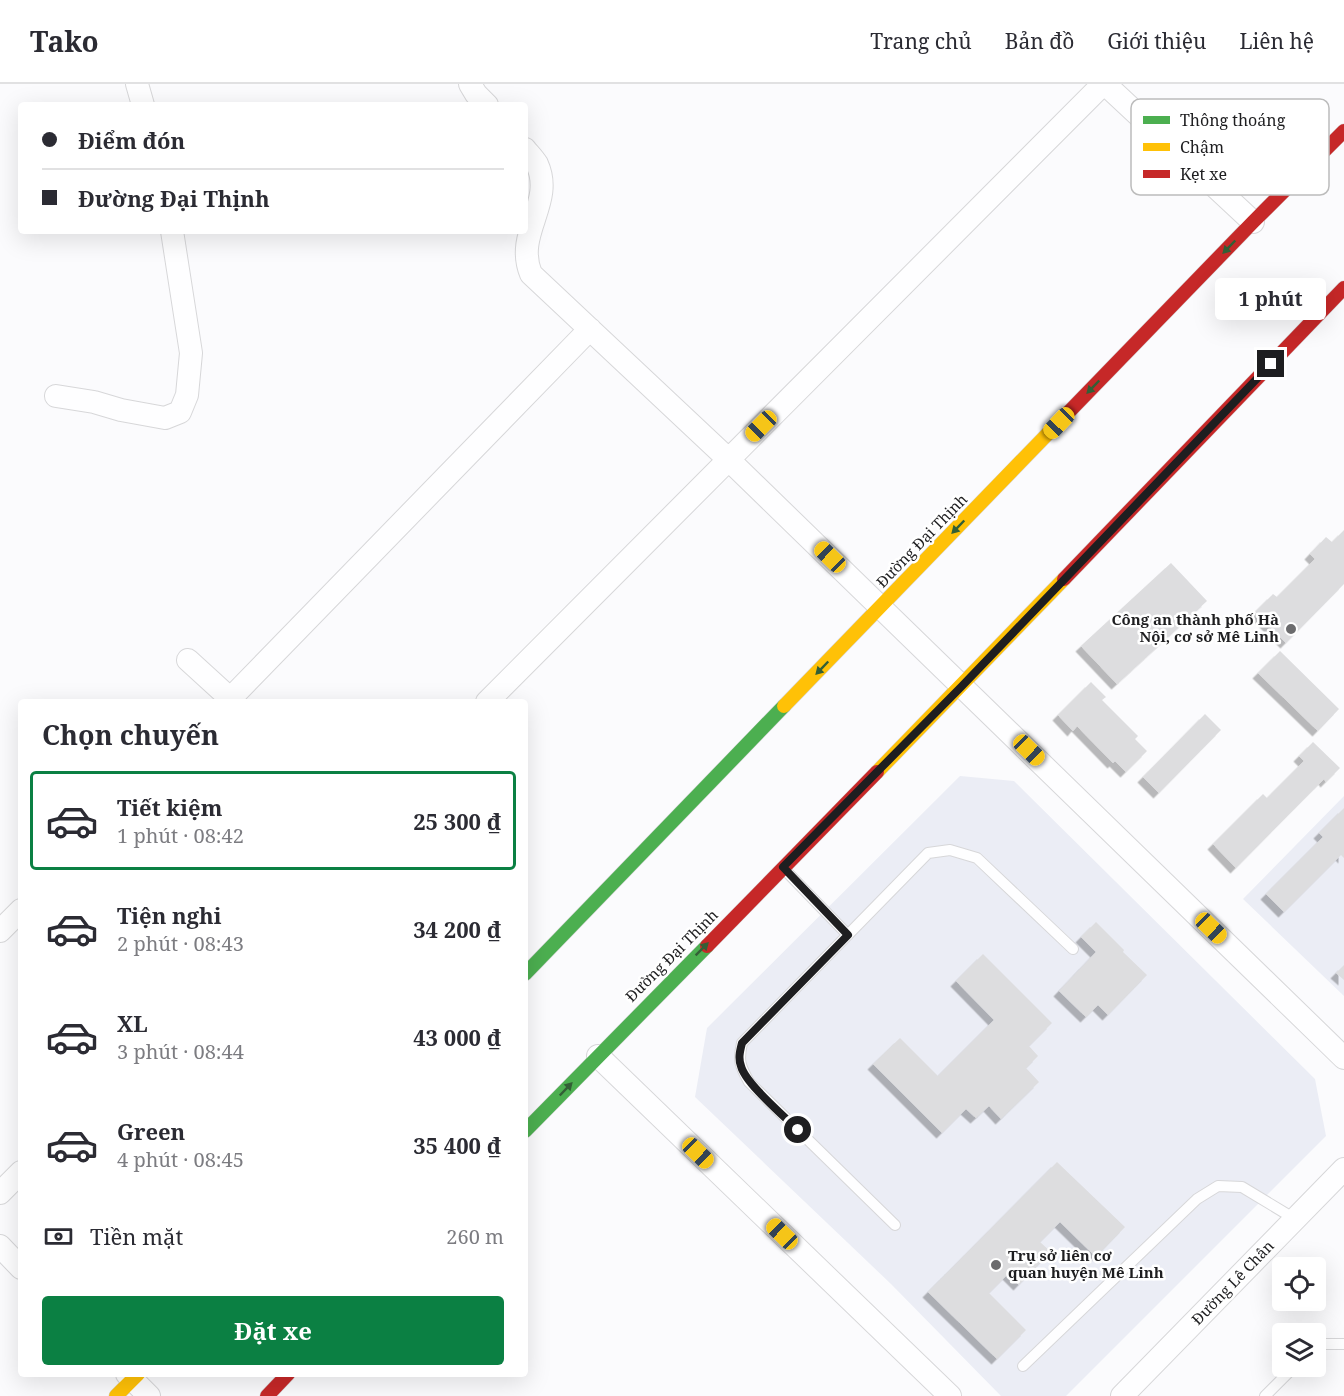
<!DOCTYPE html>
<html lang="vi">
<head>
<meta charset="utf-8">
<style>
  :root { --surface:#fff; --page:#f7f7f7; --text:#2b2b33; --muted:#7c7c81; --line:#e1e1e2; --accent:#0b8043 }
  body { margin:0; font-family:"Noto Serif",serif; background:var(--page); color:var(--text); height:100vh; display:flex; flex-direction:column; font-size:22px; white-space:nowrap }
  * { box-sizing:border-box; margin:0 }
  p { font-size:20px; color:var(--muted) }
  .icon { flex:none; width:33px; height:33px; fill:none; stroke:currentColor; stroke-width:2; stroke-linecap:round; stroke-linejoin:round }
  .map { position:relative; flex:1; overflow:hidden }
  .side { position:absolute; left:18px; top:615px; width:510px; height:678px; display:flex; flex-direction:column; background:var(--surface); border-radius:6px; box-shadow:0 6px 24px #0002 }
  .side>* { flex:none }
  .banner { position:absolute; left:18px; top:18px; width:510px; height:132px; border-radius:6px; box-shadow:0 6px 24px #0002; display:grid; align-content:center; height:132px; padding:0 24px; background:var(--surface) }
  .tools { position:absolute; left:1272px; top:1173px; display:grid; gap:12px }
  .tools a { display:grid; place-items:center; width:54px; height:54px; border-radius:6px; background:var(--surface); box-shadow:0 6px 24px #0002; font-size:30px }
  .end { position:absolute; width:27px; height:27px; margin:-14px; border:8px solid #1e1e20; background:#fff; box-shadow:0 0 0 3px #fff }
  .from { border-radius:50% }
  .bubble { position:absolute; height:42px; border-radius:6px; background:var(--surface); box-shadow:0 6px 24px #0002; font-size:20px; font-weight:700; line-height:42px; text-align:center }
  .car { position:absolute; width:18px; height:36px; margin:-18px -9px; border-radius:8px; box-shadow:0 0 4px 2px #0007; background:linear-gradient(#f5c518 24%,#345 0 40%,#f5c518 0 76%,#345 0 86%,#f5c518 0) }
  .banner b { display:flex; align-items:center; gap:21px; height:57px; font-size:22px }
  .banner b+b { border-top:2px solid var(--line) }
  .banner i { width:15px; height:15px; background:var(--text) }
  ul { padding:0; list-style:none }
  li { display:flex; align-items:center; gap:18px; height:99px; margin:0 12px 9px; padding:0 12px; border:3px solid transparent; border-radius:6px }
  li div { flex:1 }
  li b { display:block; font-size:22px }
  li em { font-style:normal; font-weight:700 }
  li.active { border-color:var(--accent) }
  li>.icon { width:54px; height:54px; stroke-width:1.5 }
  h2 { padding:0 24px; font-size:27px; line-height:72px }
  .pay { display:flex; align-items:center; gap:15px; height:66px; padding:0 24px; font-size:22px }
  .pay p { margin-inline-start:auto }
  .action { display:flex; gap:12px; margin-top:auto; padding:12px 24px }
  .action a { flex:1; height:69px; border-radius:6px; background:var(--accent); color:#fff; font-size:24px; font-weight:700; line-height:69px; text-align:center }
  header { display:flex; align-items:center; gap:36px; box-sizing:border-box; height:84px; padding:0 30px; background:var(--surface); border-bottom:2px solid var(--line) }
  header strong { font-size:28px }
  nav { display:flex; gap:33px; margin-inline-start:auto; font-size:21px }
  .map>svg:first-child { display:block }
  .built { fill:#ebedf5 }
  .building { fill:#dddddf; filter:url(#shadow) }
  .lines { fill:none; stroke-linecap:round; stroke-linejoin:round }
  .lane-casing { stroke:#d7d7d9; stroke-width:12 }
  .street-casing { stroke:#d7d7d9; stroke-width:24 }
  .fast-casing { stroke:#d7d7d9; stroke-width:15 }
  .slow-casing { stroke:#d7d7d9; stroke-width:15 }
  .jam-casing { stroke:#d7d7d9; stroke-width:15 }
  .lane { stroke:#fefeff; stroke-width:10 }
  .street { stroke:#fefeff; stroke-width:22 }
  .fast { stroke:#4caf50; stroke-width:14 }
  .slow { stroke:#ffc107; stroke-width:14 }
  .jam { stroke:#c62828; stroke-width:14 }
  .oneway { fill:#335f36 }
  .route { stroke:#1e1e20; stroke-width:8 }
  .poi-dot { fill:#6b6b6d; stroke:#fff; stroke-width:2 }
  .labels { text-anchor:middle; stroke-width:5; stroke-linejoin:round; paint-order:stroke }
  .street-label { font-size:15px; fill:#1e1e20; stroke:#fff }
  .poi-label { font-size:15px; font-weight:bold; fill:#1e1e20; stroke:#fff; text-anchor:end }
  .key { fill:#fff; stroke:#bcbcbc; stroke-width:1.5 }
  .key-label { font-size:16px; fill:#1e1e20 }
</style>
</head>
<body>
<header>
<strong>Tako</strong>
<nav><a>Trang chủ</a><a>Bản đồ</a><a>Giới thiệu</a><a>Liên hệ</a></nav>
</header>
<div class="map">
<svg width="1344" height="1312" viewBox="0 0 1344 1312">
  <defs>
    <filter id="shadow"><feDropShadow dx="-5.5" dy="5.5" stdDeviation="0" flood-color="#0004"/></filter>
  </defs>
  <rect width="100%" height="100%" fill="#fbfbfd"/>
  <!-- built -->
  <path class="built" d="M960 692 1014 697 1315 995 1326 1052 1066 1312H1001L891 1200 695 1013 707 944Z
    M1344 712V912L1243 815Z"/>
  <!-- building -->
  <path class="building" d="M1344 446V500L1286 559 1255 528 1273 510 1277 513 1315 475 1310 470 1326 453 1332 458Z
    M1171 479 1207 517 1117 600 1081 562Z
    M1280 567 1339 625 1318 647 1258 589Z
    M1091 598 1106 613 1102 616 1138 652 1135 655 1147 667 1126 688 1115 677 1113 679 1077 642 1073 647 1058 631Z
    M1205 630 1221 646 1159 709 1143 693Z
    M1313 658 1340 684 1326 698 1324 695 1236 784 1213 760 1263 710 1267 714 1304 677 1299 672Z
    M1344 724V774L1341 771 1284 828 1266 810 1323 753 1319 749Z
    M1096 838 1124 866 1123 868 1147 891 1108 931 1098 921 1086 933 1059 907 1096 868 1081 853Z
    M983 870 1052 939 1029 962 1038 972 1026 984 1039 998 1001 1035 989 1022 976 1034 966 1025 942 1049 873 980 900 954 938 992 994 936 956 897Z
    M1344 881V896L1336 889Z
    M1057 1078 1125 1143 1096 1173 1060 1138 1040 1158 1051 1168 1019 1201 1008 1190 989 1209 1026 1246 997 1275 928 1208Z"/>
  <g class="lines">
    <defs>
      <path id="lane" d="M785 786 848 851
        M895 1141 749 998C740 982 738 977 742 959L928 769 950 766 977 774 1073 865
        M1316 1262 1318 1260H1344
        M1023 1282 1197 1115 1218 1102 1242 1103 1295 1135
        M1265 1312 1295 1282"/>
      <path id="street" d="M137 0 143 21
        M470 0 476 10 487 21
        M1105 0 1253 138
        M525 65C529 70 534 75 537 80 555 119 514 149 531 190L728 375 1344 974
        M56 312 94 318 121 326 165 334 180 328 187 311 191 269 172 147
        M188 576 234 618
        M227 618 590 245
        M487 618 1103 0
        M0 847 21 826
        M598 972 950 1312
        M0 1109 21 1088
        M0 1162 21 1184
        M127 1290 149 1312
        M1122 1312 1344 1085"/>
      <path id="fast" d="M525 890 784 622
        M525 1047 707 862"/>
      <path id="slow" d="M784 622 1062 335
        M877 688 1064 495
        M116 1312 138 1290"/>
      <path id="jam" d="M1062 335 1253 138 1344 47
        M1064 495 1344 204
        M707 862 877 688
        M267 1312 288 1290"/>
    </defs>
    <!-- lane casing -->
    <use href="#lane" class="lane-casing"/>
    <!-- street casing -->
    <use href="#street" class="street-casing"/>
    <!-- fast casing -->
    <use href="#fast" class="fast-casing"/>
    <!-- slow casing -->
    <use href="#slow" class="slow-casing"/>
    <!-- jam casing -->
    <use href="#jam" class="jam-casing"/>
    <!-- lane -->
    <use href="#lane" class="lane"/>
    <!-- street -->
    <use href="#street" class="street"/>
    <!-- fast -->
    <use href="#fast" class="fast"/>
    <!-- slow -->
    <use href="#slow" class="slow"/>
    <!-- jam -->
    <use href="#jam" class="jam"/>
  </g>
  <!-- one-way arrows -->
  <defs><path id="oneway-solid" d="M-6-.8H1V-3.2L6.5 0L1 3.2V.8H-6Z" transform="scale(1.5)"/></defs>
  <g class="oneway">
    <use href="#oneway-solid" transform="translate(1229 163) rotate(134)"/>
    <use href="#oneway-solid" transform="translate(1093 303) rotate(134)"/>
    <use href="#oneway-solid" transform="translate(958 443) rotate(134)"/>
    <use href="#oneway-solid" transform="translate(822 584) rotate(134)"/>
    <use href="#oneway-solid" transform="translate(702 865) rotate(-45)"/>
    <use href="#oneway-solid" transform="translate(566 1005) rotate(-46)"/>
  </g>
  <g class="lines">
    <!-- route -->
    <path class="route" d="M798 1046C784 1032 745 999 741 982 738 974 740 967 742 959L848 851 783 783 962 602 1271 280"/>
  </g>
  <!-- markers -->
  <g class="poi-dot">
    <circle cx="1291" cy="545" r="6"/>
    <circle cx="996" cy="1181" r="6"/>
  </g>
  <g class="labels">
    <!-- street labels -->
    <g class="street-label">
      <text transform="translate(922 457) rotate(-46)" y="5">Đường Đại Thịnh</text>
      <text transform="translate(672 872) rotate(-45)" y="5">Đường Đại Thịnh</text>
      <text transform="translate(1233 1199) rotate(-46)" y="5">Đường Lê Chân</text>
    </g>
    <!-- poi labels -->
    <g class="poi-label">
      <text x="1279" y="541">Công an thành phố Hà<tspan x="1279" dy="17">Nội, cơ sở Mê Linh</tspan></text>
      <text x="1008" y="1177" text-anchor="start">Trụ sở liên cơ<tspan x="1008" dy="17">quan huyện Mê Linh</tspan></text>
    </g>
  </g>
  <!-- legend -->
  <rect x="1131" y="15" width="198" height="96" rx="9" class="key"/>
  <rect x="1143" y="32" width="27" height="8" fill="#4caf50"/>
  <rect x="1143" y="59" width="27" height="8" fill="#ffc107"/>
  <rect x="1143" y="86" width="27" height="8" fill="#c62828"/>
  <g class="key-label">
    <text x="1180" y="42">Thông thoáng</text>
    <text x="1180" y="69">Chậm</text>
    <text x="1180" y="96">Kẹt xe</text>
  </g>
</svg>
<div class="tools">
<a><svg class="icon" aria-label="locate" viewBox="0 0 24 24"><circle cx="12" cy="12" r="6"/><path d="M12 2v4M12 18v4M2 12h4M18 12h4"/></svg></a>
<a><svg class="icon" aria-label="layers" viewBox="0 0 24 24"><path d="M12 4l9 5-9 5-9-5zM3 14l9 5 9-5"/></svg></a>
</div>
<i class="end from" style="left:798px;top:1046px"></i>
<i class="end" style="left:1271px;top:280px"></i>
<div class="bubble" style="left:1215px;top:194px;width:111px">1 phút</div>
<i class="car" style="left:1059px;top:339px;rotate:224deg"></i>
<i class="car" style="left:761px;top:342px;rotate:225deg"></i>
<i class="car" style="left:830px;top:473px;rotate:314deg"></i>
<i class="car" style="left:1029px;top:666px;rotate:134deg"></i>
<i class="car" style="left:1211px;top:844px;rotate:134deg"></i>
<i class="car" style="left:698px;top:1069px;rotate:134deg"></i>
<i class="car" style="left:782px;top:1150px;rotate:314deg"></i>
<div class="banner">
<b><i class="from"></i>Điểm đón</b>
<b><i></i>Đường Đại Thịnh</b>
</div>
<section class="side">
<h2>Chọn chuyến</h2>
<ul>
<li class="active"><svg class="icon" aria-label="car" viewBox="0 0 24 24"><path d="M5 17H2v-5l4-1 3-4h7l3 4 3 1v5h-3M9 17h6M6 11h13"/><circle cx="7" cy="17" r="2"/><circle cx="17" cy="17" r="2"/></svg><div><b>Tiết kiệm</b><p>1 phút · 08:42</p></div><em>25 300 ₫</em></li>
<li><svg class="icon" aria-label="car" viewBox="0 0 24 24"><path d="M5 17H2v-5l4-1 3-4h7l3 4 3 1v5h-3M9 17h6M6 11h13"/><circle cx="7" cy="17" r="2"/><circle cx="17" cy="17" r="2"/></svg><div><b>Tiện nghi</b><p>2 phút · 08:43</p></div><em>34 200 ₫</em></li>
<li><svg class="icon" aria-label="car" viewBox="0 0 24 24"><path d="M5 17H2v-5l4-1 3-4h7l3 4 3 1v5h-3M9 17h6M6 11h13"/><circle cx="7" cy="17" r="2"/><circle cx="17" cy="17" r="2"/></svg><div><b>XL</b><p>3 phút · 08:44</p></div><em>43 000 ₫</em></li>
<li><svg class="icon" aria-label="car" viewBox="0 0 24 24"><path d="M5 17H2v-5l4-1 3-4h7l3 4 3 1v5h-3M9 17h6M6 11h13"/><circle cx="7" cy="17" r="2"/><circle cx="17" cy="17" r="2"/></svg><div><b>Green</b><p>4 phút · 08:45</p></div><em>35 400 ₫</em></li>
</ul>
<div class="pay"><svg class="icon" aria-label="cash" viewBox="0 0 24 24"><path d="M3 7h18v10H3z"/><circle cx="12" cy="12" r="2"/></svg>Tiền mặt<p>260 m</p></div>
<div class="action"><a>Đặt xe</a></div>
</section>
</div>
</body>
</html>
